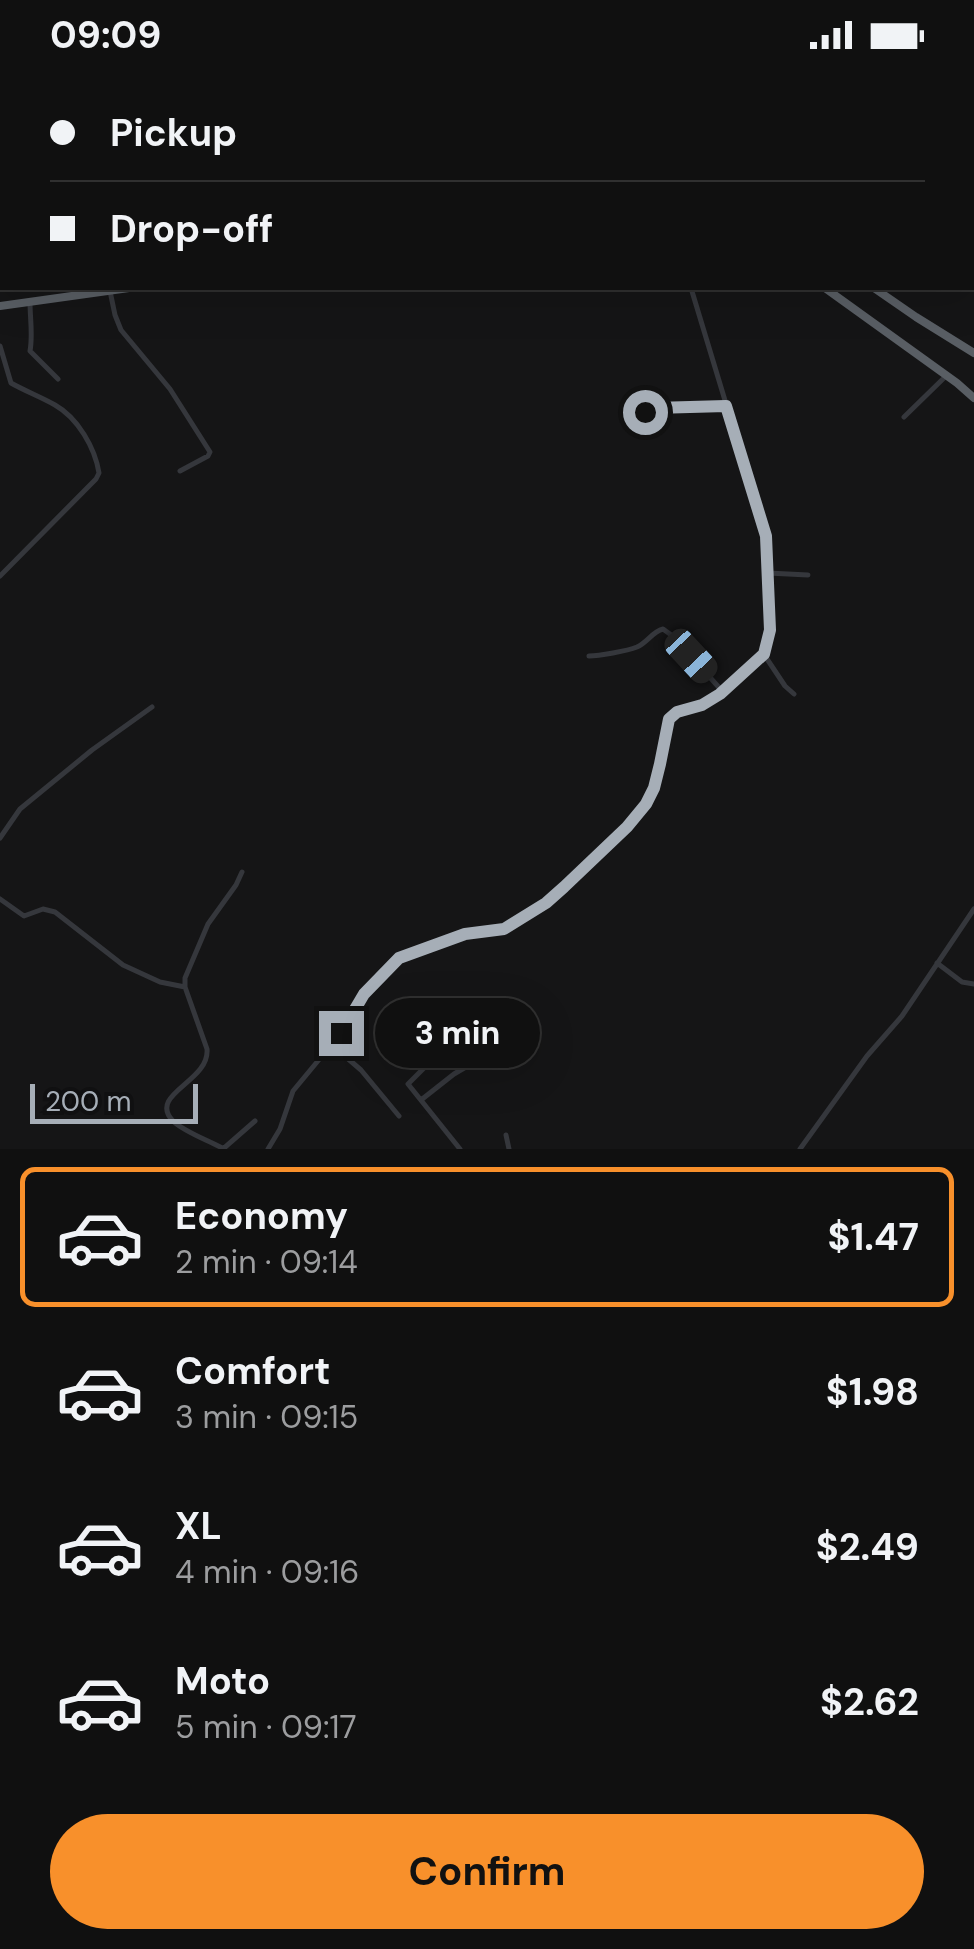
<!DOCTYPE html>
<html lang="en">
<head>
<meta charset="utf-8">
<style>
  :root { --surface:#101010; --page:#1e1e1e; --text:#f1f3f6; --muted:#9c9d9f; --line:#303030; --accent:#f8902b }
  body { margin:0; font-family:"DM Sans",sans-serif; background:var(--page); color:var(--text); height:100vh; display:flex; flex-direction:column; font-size:38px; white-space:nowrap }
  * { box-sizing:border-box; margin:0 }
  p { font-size:32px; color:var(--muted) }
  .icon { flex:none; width:55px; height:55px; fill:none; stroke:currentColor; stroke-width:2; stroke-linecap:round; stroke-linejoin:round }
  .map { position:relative; height:1079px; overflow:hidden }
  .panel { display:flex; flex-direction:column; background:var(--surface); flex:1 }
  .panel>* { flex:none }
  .guide { position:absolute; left:0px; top:0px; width:975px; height:220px; box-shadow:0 10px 40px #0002,0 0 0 2px var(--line); display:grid; align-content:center; height:220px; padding:0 50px; background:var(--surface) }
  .scale { position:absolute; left:30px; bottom:25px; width:168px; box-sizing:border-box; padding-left:10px; border:5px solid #a6aeb7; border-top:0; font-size:28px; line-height:35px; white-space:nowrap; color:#a6aeb7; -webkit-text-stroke:8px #101011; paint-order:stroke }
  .end { position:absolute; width:45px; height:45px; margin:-22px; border:12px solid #a6aeb7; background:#111; box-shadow:0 0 0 5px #111 }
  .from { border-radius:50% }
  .bubble { position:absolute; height:70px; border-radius:35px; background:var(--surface); box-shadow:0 10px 40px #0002,0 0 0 2px var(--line); font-size:32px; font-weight:700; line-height:70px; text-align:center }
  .car { position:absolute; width:30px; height:60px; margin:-30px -15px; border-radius:12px; box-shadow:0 0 8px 2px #0007; background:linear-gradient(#222 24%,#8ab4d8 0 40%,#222 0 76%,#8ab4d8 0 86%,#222 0) }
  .guide b { display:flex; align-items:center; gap:35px; height:95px; font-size:38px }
  .guide b+b { border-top:2px solid var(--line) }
  .guide i { width:25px; height:25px; background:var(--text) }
  ul { padding:18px 0 0; list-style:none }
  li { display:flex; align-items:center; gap:30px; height:140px; margin:0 20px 15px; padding:0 30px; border:5px solid transparent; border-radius:15px }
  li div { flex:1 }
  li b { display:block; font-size:38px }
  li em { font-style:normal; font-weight:700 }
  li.current { border-color:var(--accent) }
  li>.icon { width:90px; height:90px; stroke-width:1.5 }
  .button { display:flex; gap:20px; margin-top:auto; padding:20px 50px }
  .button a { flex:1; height:115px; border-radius:60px; background:var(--accent); color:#111; font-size:40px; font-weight:700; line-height:115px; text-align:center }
  .status { display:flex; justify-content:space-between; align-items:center; height:70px; padding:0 50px; background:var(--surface); direction:ltr }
  .status svg { height:28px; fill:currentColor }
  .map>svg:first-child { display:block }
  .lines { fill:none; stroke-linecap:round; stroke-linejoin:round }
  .minor { stroke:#35373c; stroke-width:5 }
  .trunk { stroke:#595e64; stroke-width:8 }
  .route { stroke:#a6aeb7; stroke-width:12 }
</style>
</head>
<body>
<div class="status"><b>09:09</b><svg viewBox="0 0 49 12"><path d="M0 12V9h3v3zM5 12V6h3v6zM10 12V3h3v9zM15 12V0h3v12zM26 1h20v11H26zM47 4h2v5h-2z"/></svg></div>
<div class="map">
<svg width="974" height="1079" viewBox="0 0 974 1079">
  <rect width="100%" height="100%" fill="#151516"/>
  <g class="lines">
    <!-- minor -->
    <path class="minor" d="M25 2 29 0
      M326 2V0
      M110 221 115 245 121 260 170 319 210 382 208 386 180 401
      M30 232C30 249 33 265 30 281L58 309
      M0 276 11 313C25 321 41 327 55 335 78 348 95 378 99 403L96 409 0 506
      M632 345 654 338 726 335
      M904 347 947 305
      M768 503 808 505
      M763 583 785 616 794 624
      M589 586C599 586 627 581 637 577 648 572 652 562 663 559L674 567 723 622
      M0 768 20 739 92 680 152 637
      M0 829 24 846 43 839 55 842 123 895 160 912 185 917
      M937 893 962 912 974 914
      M332 975 361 1000 399 1046
      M435 987 408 1014 460 1079
      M421 1030 454 1004 483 987
      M506 1065 509 1079
      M223 1079 255 1051
      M224 1079C210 1071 184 1062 173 1051 147 1024 210 1012 207 979L185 917V908L208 854 236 815 242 802
      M268 1079 280 1059 293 1021 341 963 364 924 392 893 409 882 465 864 496 861 519 851 547 833 627 757 646 734 654 718 667 653 672 645 702 635 736 610 763 583 770 561 766 466 691 218
      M800 1079 867 986 902 946 974 839"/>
    <!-- trunk -->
    <path class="trunk" d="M0 205 2 204
      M825 218 957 313 974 328
      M874 218 916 247 974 283
      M0 236 129 218"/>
  </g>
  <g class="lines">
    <!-- route -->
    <path class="route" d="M341 963 364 924 399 888 465 864 504 859 546 833 564 817 627 757 646 734 654 718 660 694 669 649 677 642 702 635 720 624 764 584 770 560 766 466 726 336 654 338 645 342"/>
  </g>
</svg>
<div class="scale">200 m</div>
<i class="end from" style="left:645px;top:342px"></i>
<i class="end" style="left:341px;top:963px"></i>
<div class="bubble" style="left:375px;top:928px;width:165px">3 min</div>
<i class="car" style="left:691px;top:586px;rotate:137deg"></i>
<div class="guide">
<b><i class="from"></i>Pickup</b>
<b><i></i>Drop-off</b>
</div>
</div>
<section class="panel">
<ul>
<li class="current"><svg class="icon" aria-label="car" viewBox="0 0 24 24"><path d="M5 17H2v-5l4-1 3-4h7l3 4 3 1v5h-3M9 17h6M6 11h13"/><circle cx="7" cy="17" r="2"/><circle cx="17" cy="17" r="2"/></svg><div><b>Economy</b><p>2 min · 09:14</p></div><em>$1.47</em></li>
<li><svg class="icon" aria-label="car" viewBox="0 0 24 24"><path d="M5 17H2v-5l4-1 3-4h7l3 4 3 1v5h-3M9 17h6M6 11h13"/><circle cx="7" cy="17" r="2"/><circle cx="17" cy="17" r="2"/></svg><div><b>Comfort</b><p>3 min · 09:15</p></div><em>$1.98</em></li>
<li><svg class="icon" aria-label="car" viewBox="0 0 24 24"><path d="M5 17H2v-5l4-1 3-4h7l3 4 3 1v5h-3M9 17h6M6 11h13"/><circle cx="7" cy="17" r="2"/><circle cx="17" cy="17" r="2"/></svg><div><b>XL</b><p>4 min · 09:16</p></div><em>$2.49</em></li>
<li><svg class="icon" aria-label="car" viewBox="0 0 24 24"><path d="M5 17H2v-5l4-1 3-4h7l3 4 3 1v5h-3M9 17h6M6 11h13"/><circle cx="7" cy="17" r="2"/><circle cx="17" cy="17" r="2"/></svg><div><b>Moto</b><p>5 min · 09:17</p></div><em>$2.62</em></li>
</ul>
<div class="button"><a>Confirm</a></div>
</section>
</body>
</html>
